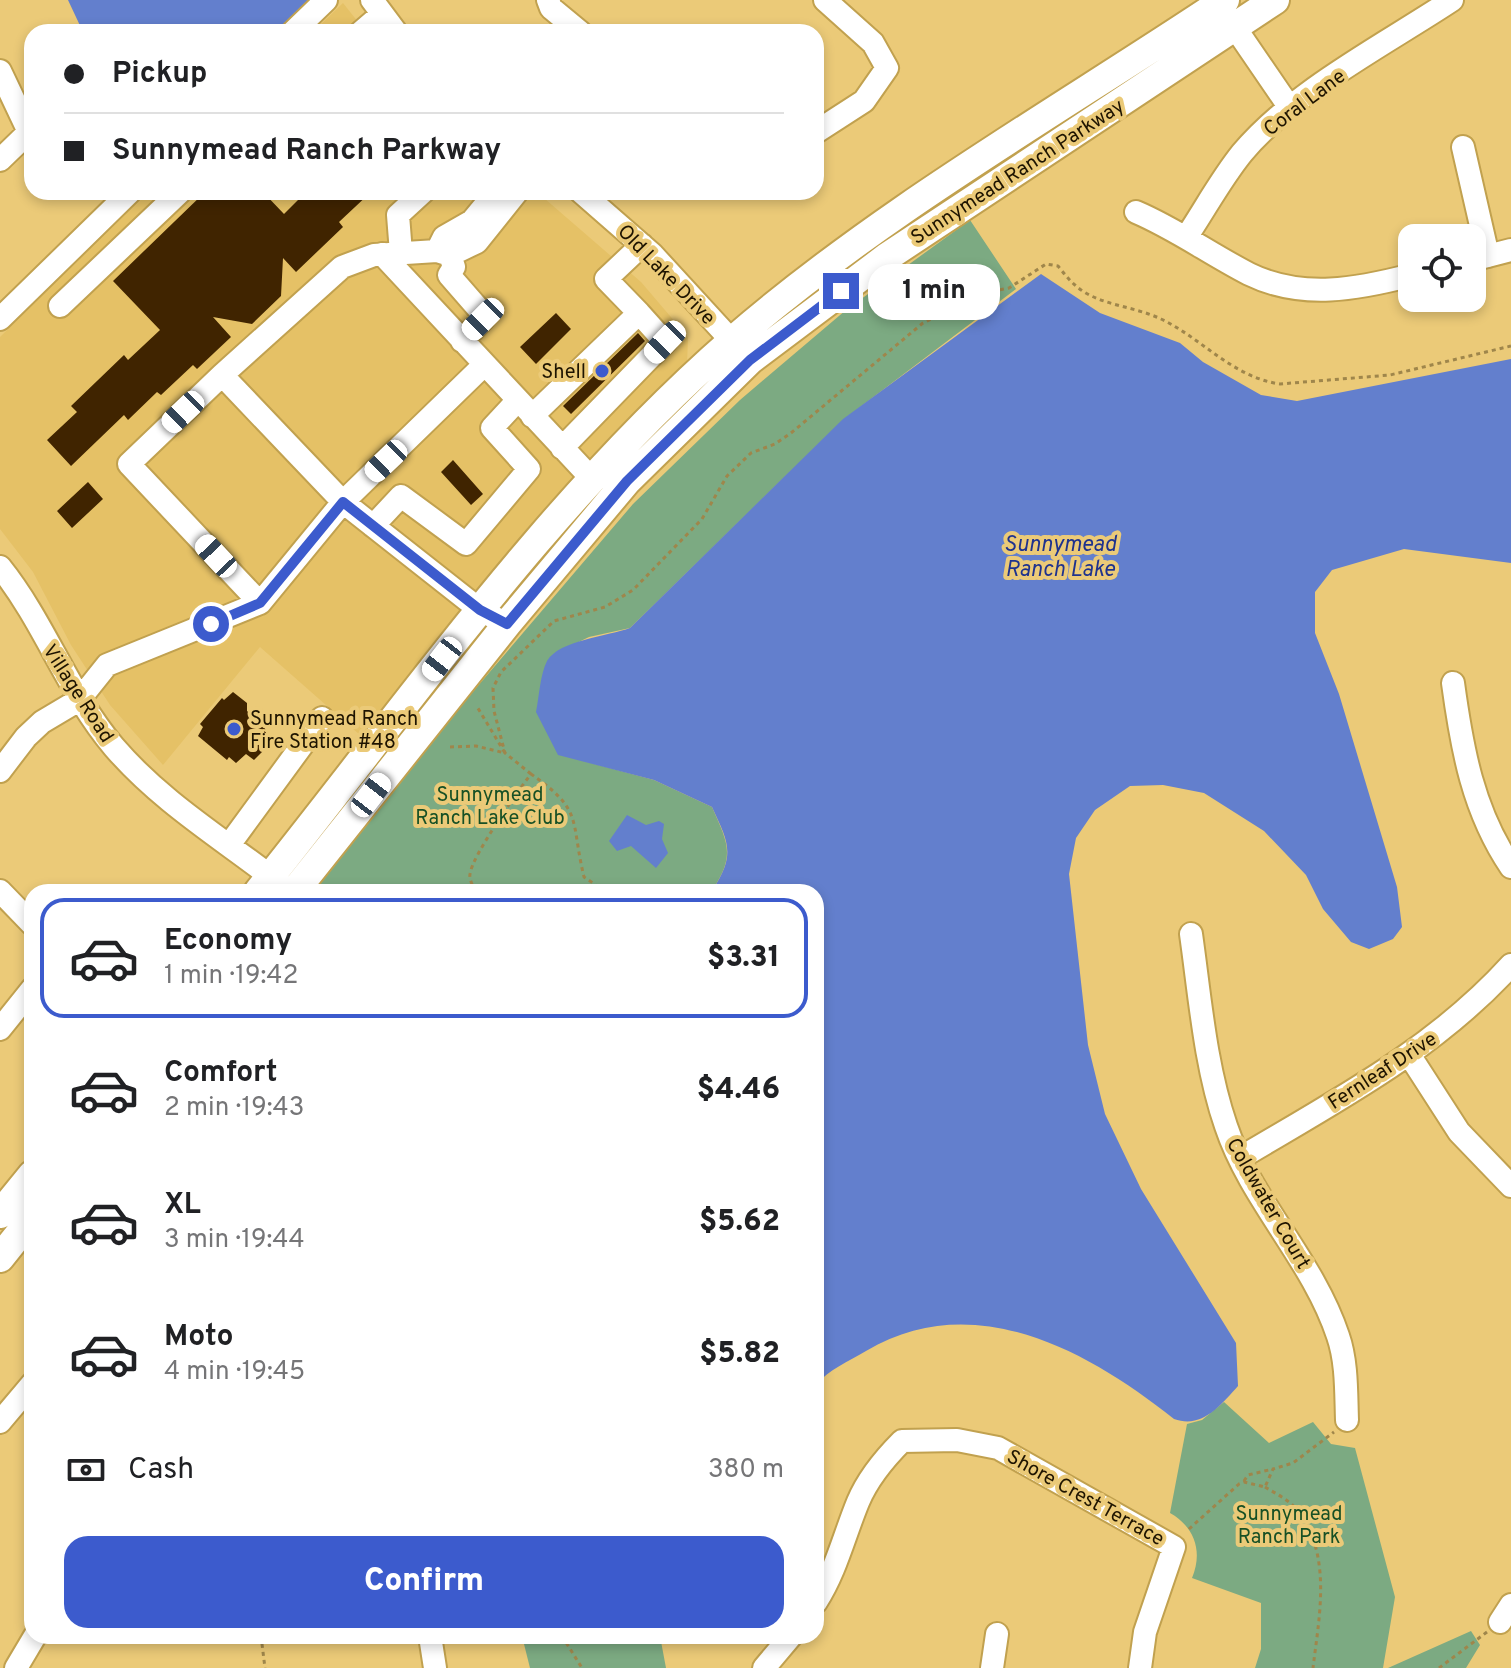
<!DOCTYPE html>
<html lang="en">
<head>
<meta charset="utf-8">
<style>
  :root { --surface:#fff; --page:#f6f6f6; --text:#202124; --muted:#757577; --line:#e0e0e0; --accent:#3c5bcd }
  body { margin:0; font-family:Overpass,sans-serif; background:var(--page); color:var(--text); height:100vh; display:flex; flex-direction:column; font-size:30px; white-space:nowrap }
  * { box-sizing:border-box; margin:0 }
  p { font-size:26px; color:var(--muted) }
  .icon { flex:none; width:44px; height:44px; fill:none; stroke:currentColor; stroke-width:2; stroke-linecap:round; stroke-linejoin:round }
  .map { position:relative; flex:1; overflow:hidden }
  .sheet { position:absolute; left:24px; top:884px; width:800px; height:760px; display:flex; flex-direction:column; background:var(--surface); border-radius:24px; box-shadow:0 4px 12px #0003 }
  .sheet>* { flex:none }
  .top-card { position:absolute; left:24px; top:24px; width:800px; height:176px; border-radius:24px; box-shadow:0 4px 12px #0003; display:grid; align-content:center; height:176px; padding:0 40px; background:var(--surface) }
  .tools { position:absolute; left:1398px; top:224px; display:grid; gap:16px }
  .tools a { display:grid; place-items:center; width:88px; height:88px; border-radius:16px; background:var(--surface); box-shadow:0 4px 12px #0003; font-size:40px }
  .end { position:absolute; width:36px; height:36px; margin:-18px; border:10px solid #3c5bcd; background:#fff; box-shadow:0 0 0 4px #fff }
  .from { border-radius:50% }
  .bubble { position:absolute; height:56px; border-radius:24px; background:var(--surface); box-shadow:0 4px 12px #0003; font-size:26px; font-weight:800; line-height:56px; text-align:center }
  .car { position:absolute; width:24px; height:48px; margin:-24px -12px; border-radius:10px; box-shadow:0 0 6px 2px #0007; background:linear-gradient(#fff 24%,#345 0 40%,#fff 0 76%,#345 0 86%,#fff 0) }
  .top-card b { display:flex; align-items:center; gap:28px; height:76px; font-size:30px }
  .top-card b+b { border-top:2px solid var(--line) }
  .top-card i { width:20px; height:20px; background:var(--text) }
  ul { padding:14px 0 0; list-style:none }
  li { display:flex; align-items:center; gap:24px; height:120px; margin:0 16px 12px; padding:0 24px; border:4px solid transparent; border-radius:24px }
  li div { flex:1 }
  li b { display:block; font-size:30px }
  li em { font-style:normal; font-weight:800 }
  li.on { border-color:var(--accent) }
  li>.icon { width:72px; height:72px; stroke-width:1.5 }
  .pay { display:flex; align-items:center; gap:20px; height:88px; padding:0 40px; font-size:30px }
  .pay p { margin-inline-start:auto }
  .action { display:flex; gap:16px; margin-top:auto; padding:16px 40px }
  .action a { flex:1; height:92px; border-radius:24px; background:var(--accent); color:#fff; font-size:32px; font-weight:800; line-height:92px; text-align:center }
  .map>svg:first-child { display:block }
  .built { fill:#e5c166 }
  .green { fill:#7caa82 }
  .water { fill:#637fcd }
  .building { fill:#402400 }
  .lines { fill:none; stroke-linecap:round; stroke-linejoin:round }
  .minor-casing { stroke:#c1a14f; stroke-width:26 }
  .major-casing { stroke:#c1a14f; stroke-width:32 }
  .path { stroke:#9f864b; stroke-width:3; stroke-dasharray:4 4; stroke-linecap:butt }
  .minor { stroke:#fff; stroke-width:22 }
  .major { stroke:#fff; stroke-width:28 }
  .route { stroke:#3c5bcd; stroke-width:10 }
  .poi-dot { fill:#3c5bcd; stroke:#ebca78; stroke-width:3 }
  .labels { text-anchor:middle; stroke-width:8; stroke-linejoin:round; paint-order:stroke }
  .street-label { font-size:20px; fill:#1e1400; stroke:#ebca78 }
  .poi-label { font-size:20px; fill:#1e1400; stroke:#ebca78; text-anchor:end }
  .park-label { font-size:20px; fill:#175025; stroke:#ebca78 }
  .water-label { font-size:22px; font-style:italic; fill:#1e328e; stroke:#ebca78 }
</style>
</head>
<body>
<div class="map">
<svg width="1511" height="1668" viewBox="0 0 1511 1668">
  <rect width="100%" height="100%" fill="#ebca78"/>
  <!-- built -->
  <path class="built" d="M343 3 366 32H313Z
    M149 192H537L641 282 688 337 687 365 360 735 260 647 163 765 110 705 71 645 33 572 0 529V337Z"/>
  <!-- green -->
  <path class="green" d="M970 220 1016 289 843 420 630 628 589 637 554 654 558 754 654 780 712 807C727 842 736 854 713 889L717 892H309L412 763 633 504 740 400 846 310Z
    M1224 1402 1269 1443 1313 1422 1331 1444 1355 1448 1395 1597 1383 1668H1255L1261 1649V1603L1192 1578C1203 1552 1195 1527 1170 1513L1187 1424 1202 1420Z
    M1471 1631 1480 1645 1466 1668H1388Z
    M522 1636H660L666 1668H530Z"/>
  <!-- water -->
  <path class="water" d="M68 0H313L282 32H83Z
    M1041 274 1100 313 1180 343 1203 362 1261 395 1297 401 1511 359V563L1404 549 1332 570 1315 592V633L1339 694 1397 887 1402 927 1393 939 1369 949 1351 942 1323 909 1306 875 1264 831 1204 793 1163 785 1130 786 1095 810 1076 838 1069 874 1088 1045 1105 1114 1141 1189 1236 1343 1238 1386C1220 1406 1202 1429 1174 1419 1087 1350 973 1287 866 1351 849 1361 828 1370 816 1385V892H717L713 889C736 854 728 842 712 807L654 780 558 755 536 712C539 697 540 675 547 661 559 640 609 636 630 628L843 419Z
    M627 815 646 825 659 821 664 824 662 839 668 853 656 868 631 846 617 851 609 841Z"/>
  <!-- building -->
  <path class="building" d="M205 192H263L284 214 302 196 306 200 314 192H371L339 222 343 227 296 272 283 258 281 296 252 324 213 317 231 337 197 369 193 365 161 395 157 392 128 420 124 415 71 466 47 440 77 412 71 406 124 355 128 360 160 330 113 281Z
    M556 313 571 329 536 364 520 347Z
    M638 333 645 341 571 414 563 406Z
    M453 460 483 494 471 505 441 472Z
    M88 482 103 499 72 528 57 511Z
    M233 692 247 703V711L264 724 266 733 274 740 254 760 246 754 236 763 229 757 227 760 198 736 203 727 200 724 222 698 224 700Z"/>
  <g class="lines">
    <defs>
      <path id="minor" d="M372 0 396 32
        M548 0 551 8 580 32
        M1225 13 1290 108
        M293 32 326 0
        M361 32 382 14
        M0 71 29 132 0 160
        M816 132 864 101 887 68 873 43 825 0
        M1463 147 1488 256
        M496 192 472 221 444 237 437 251 450 255 477 242 517 192
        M581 192 652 254 742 352
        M1136 212C1176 229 1210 254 1249 274 1302 300 1358 289 1412 275
        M1187 236C1205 209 1221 179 1242 153 1294 91 1384 45 1452 0
        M437 251 374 255 342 267 222 375 343 502 480 610 507 624
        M401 253 398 215 423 192
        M382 254 592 479
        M450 255 454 267 449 275 483 314V319L462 341
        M1472 260 1511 250
        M60 306 180 192
        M639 313 606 279 642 245
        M0 319 130 192
        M222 375 129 464 260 603 343 502 484 365
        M532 416 639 313 665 342 562 448
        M373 526 401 496 466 544 529 469 492 428 517 401
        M0 567C45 623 68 693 114 747 162 803 226 841 283 886
        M1453 683C1462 749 1473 811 1511 867
        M0 771 26 737 42 722 79 700 107 665 260 603
        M229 845 322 718
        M0 891 32 924
        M1191 934C1200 997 1205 1065 1226 1126 1251 1201 1313 1260 1338 1336 1347 1362 1346 1392 1347 1420
        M0 1029 32 989
        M1410 1056 1459 1132 1511 1186
        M1240 1158C1336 1101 1435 1049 1511 965
        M0 1422 32 1384
        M816 1602C836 1571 844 1536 858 1502 868 1478 884 1459 902 1441L957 1440 998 1448 1174 1547 1145 1632 1140 1668
        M1500 1622 1511 1605
        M430 1636 435 1668
        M16 1668 35 1636
        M764 1668 791 1636
        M992 1668 997 1634"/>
      <path id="major" d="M258 892C409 704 549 501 732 341 883 210 1059 111 1225 0
        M294 892 507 624 627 481 750 360 887 257 1275 0
        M0 1214 32 1175
        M0 1258 32 1218"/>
    </defs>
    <!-- minor casing -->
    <use href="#minor" class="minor-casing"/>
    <!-- major casing -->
    <use href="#major" class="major-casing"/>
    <!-- path -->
    <path class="path" d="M450 747 476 746 505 753 476 705
      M531 774 505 753 494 711 493 688 501 672 554 621 605 607 633 590 702 519 727 476 751 453 775 444 791 433 923 323 988 292 1009 288 1046 264 1058 266C1066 276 1073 285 1084 292 1107 306 1136 307 1161 319 1203 339 1232 377 1280 384L1390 375 1511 346
      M475 892C473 886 469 879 470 874 472 856 518 791 531 774 584 811 570 819 584 877L606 892
      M1244 1481 1248 1475 1273 1469
      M1265 1487C1276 1494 1288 1499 1296 1509 1333 1553 1319 1617 1313 1668
      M1189 1529 1239 1484 1244 1482 1265 1487 1273 1469 1293 1463 1334 1432
      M261 1636 265 1668
      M562 1636 582 1668
      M1439 1668 1487 1632"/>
    <!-- minor -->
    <use href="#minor" class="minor"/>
    <!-- major -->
    <use href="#major" class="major"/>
  </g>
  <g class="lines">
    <!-- route -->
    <path class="route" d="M211 624 260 603 343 502 480 610 507 624 627 481 750 360 841 291"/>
  </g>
  <!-- markers -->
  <g class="poi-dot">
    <circle cx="602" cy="371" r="8"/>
    <circle cx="234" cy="729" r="8"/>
  </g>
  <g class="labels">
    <!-- street labels -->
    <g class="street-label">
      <text transform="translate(1304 102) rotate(-37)" y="7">Coral Lane</text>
      <text transform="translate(1017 171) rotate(-33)" y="7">Sunnymead Ranch Parkway</text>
      <text transform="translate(667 274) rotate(46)" y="7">Old Lake Drive</text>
      <text transform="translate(79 693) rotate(57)" y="7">Village Road</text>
      <text transform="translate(1382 1070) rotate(-33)" y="7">Fernleaf Drive</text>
      <text transform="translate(1269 1203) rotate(60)" y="7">Coldwater Court</text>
      <text transform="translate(1086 1497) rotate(29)" y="7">Shore Crest Terrace</text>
    </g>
    <!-- poi labels -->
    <g class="poi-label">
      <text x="586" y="378">Shell</text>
      <text x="250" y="725" text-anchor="start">Sunnymead Ranch<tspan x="250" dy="23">Fire Station #48</tspan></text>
    </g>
    <!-- park labels -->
    <g class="park-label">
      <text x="490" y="801">Sunnymead<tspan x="490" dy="23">Ranch Lake Club</tspan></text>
      <text x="1289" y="1520">Sunnymead<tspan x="1289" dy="23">Ranch Park</tspan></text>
    </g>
    <!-- water labels -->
    <g class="water-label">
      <text x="1060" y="551">Sunnymead<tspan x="1060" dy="25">Ranch Lake</tspan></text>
    </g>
  </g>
</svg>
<div class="tools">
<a><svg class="icon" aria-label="locate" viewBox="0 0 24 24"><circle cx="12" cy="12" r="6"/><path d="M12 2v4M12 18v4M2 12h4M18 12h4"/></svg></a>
</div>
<i class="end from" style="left:211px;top:624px"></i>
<i class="end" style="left:841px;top:291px"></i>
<div class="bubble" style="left:868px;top:264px;width:132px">1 min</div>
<i class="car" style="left:483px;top:319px;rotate:225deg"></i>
<i class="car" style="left:665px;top:342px;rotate:224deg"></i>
<i class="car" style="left:183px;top:412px;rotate:226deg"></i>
<i class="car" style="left:386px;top:461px;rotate:226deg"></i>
<i class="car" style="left:216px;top:556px;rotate:317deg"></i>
<i class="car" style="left:442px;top:659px;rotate:218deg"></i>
<i class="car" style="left:371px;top:795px;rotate:38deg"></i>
<div class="top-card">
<b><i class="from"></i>Pickup</b>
<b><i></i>Sunnymead Ranch Parkway</b>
</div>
<section class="sheet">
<ul>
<li class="on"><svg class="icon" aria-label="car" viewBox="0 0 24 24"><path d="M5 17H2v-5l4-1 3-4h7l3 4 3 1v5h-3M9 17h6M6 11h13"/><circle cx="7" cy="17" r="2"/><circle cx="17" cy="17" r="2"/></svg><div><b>Economy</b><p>1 min · 19:42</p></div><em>$3.31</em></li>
<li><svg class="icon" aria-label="car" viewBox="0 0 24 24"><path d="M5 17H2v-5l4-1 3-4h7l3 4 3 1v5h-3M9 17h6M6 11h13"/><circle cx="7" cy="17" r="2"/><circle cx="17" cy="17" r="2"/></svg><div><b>Comfort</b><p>2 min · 19:43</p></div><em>$4.46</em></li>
<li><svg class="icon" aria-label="car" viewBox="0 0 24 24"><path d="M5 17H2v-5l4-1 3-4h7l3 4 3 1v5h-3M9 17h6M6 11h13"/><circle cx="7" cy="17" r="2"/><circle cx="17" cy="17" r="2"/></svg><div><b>XL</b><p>3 min · 19:44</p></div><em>$5.62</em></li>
<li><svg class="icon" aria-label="car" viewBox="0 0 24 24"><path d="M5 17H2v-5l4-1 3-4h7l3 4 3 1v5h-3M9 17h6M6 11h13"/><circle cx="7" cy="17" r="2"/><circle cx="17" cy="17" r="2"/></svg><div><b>Moto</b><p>4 min · 19:45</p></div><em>$5.82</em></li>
</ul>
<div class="pay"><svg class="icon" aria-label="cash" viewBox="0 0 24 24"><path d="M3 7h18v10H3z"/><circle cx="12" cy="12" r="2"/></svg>Cash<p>380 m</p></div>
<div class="action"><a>Confirm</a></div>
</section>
</div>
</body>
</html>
